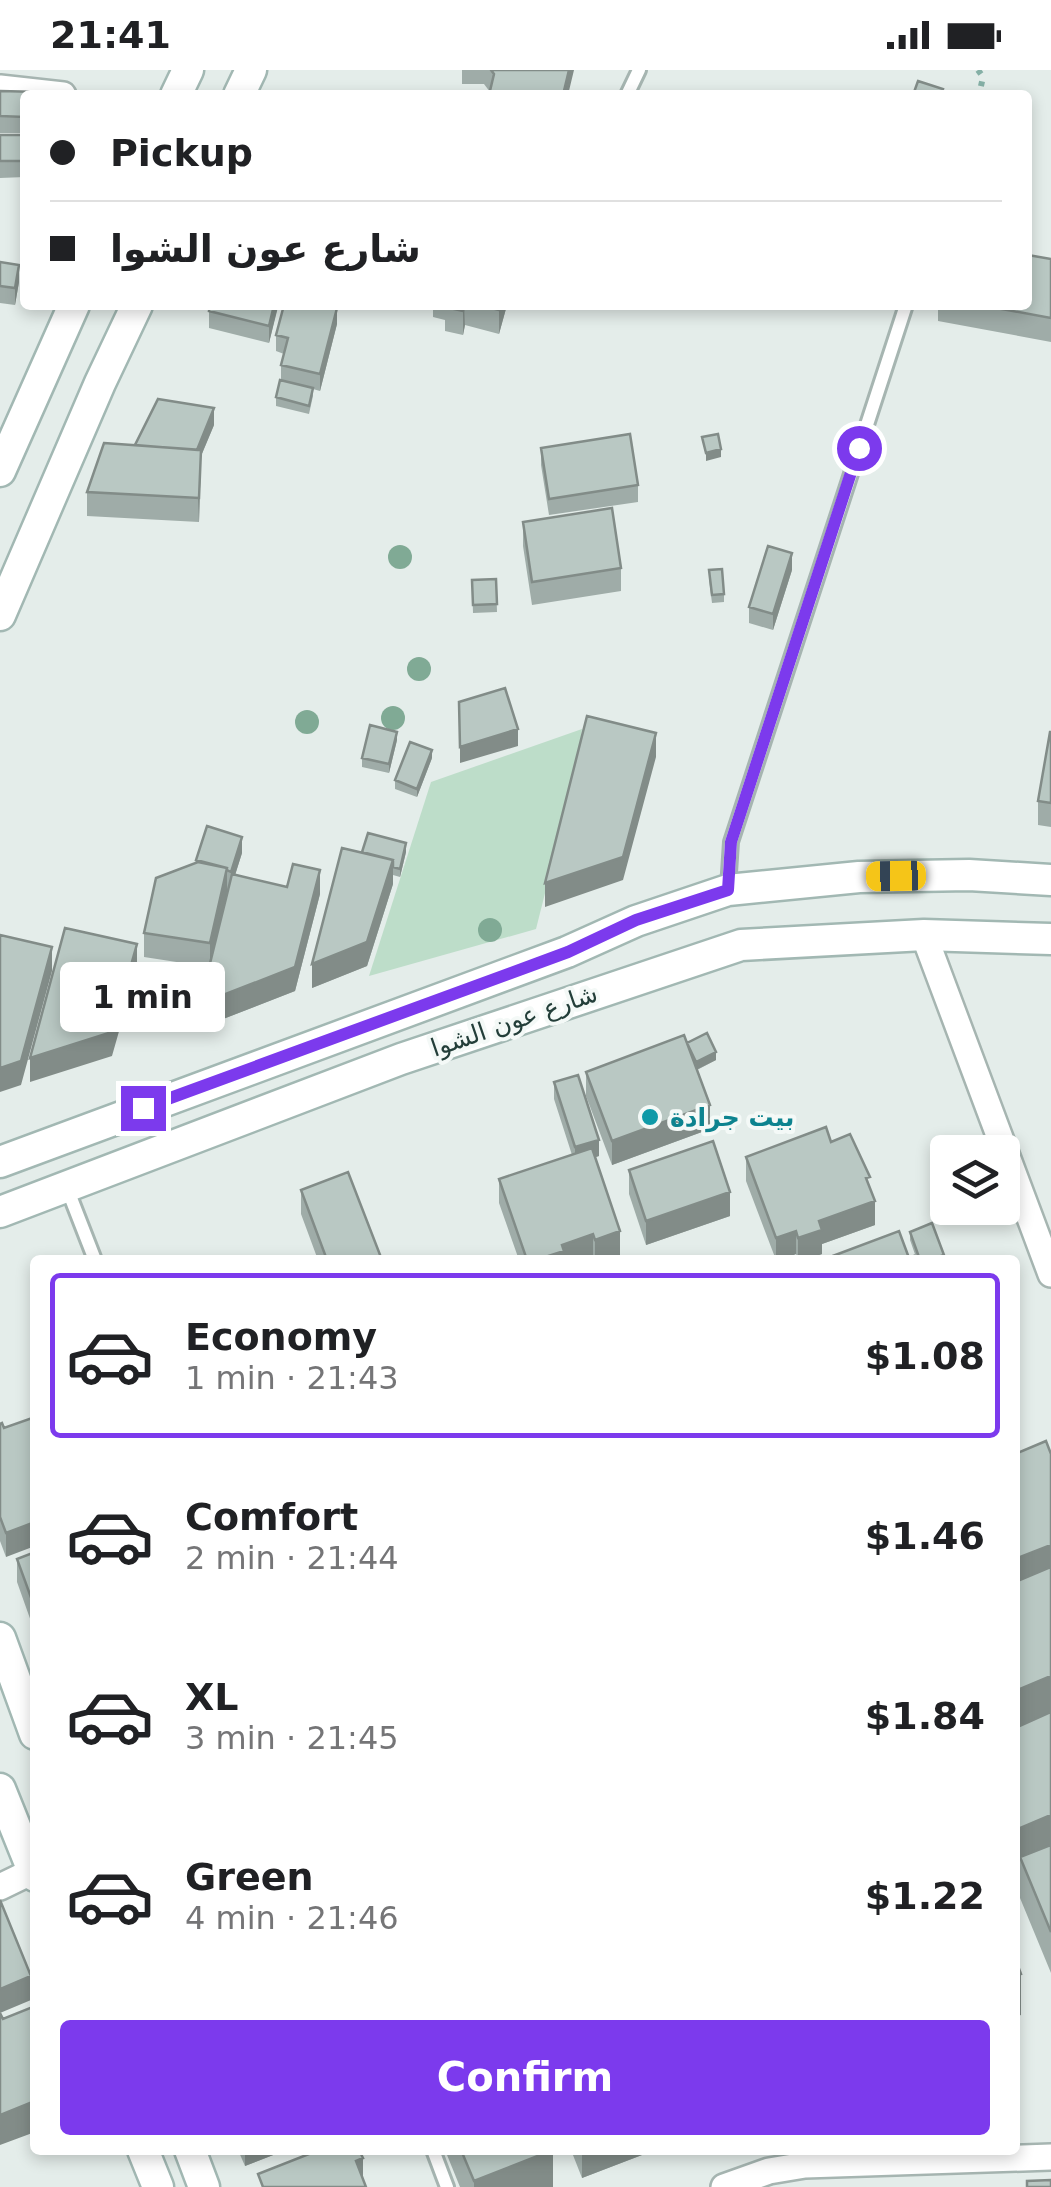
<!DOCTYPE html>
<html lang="en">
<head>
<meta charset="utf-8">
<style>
  :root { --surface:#fff; --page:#f2f2f2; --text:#202124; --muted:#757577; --line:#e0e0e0; --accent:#7c3aed }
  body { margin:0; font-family:"DejaVu Sans","Noto Naskh Arabic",sans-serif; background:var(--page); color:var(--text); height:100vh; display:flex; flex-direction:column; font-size:38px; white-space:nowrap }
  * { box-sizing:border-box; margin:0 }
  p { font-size:32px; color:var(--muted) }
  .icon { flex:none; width:55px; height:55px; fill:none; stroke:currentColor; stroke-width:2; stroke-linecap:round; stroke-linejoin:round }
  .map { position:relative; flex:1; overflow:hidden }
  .panel { position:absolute; left:30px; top:1185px; width:990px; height:900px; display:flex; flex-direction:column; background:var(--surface); border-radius:10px; box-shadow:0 5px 15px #0003 }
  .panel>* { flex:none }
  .banner { position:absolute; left:20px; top:20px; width:1012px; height:220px; border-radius:10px; box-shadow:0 5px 15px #0003; display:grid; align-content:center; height:220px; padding:0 30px; background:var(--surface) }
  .fabs { position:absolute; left:930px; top:1065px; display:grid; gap:20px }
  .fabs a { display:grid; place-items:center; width:90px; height:90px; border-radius:10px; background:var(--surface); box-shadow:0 5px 15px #0003; font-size:50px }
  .end { position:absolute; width:45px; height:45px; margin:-22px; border:12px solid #7c3aed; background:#fff; box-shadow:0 0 0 5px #fff }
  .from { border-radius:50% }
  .bubble { position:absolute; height:70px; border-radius:10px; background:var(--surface); box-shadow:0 5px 15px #0003; font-size:32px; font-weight:700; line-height:70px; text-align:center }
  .car { position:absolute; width:30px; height:60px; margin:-30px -15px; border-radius:12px; box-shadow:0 0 8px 2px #0007; background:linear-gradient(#f5c518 24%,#345 0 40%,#f5c518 0 76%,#345 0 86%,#f5c518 0) }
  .banner b { display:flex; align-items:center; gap:35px; height:95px; font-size:38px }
  .banner b+b { border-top:2px solid var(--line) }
  .banner i { width:25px; height:25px; background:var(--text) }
  ul { padding:18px 0 0; list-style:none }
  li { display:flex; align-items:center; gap:30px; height:165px; margin:0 20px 15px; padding:0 10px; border:5px solid transparent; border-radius:10px }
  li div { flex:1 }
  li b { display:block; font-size:38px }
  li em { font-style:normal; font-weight:700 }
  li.selected { border-color:var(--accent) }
  li>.icon { width:90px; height:90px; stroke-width:1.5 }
  .action { display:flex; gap:20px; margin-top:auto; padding:20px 30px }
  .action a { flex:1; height:115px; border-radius:10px; background:var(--accent); color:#fff; font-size:40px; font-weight:700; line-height:115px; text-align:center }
  .status { display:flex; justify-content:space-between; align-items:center; height:70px; padding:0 50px; background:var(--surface); direction:ltr }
  .status svg { height:28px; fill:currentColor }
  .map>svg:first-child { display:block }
  .green { fill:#bdddc9 }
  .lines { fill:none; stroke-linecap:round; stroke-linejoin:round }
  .service-casing { stroke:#a6b5b1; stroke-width:18 }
  .minor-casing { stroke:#a6b5b1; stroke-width:30 }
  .secondary-casing { stroke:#a2b8b3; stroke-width:35 }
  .path { stroke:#85b0a6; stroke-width:6; stroke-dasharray:5 8; stroke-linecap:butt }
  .service { stroke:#fff; stroke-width:12 }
  .minor { stroke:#fff; stroke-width:25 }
  .secondary { stroke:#fff; stroke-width:30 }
  .tree { fill:#80aa95 }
  .wall { fill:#9faca8 }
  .shaded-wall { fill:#828c88 }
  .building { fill:#b9c8c3; stroke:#828c88; stroke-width:2.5 }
  .route { stroke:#7c3aed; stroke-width:12 }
  .culture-dot { fill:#0f9aa8; stroke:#f4f9f7; stroke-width:4 }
  .labels { text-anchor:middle; stroke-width:8; stroke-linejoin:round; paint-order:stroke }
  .street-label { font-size:25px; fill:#233e39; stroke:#f4f9f7 }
  .culture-label { font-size:25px; font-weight:bold; fill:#0d838f; stroke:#f4f9f7; text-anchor:start }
</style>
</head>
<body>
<div class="status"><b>21:41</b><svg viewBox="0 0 49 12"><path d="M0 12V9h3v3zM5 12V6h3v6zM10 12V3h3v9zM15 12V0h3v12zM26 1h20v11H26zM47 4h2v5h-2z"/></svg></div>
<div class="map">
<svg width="1051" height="2117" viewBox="0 0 1051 2117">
  <rect width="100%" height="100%" fill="#e4edea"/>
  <!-- green -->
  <path class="green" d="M582 659 578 692 536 859 369 906 431 712Z"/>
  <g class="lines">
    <defs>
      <path id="service" d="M627 25 639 0
        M728 818 731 772 906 235
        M67 1118 95 1190
        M433 2080 447 2117"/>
      <path id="minor" d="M0 18 63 25
        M924 865 1051 1204
        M0 1817 35 1800
        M724 2117 769 2101 805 2095 1051 2087"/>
      <path id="secondary" d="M176 25 188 0
        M239 25 251 0
        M0 401 74 235
        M0 545 100 313 137 235
        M0 1092 567 882 636 851 728 820 859 807 969 805 1051 810
        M0 1142 401 989 741 875 924 865 1051 869
        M0 1568 35 1664
        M0 1719 35 1806
        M143 2080 158 2117
        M190 2080 204 2117"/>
    </defs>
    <!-- service casing -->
    <use href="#service" class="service-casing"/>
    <!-- minor casing -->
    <use href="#minor" class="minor-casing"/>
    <!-- secondary casing -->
    <use href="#secondary" class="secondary-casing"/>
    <!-- path -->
    <path class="path" d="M978 0 983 7 979 25"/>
    <!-- service -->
    <use href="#service" class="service"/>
    <!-- minor -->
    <use href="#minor" class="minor"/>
    <!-- secondary -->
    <use href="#secondary" class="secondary"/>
  </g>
  <!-- trees -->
  <g class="tree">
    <circle cx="400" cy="487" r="12"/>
    <circle cx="419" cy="599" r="12"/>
    <circle cx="393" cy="648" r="12"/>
    <circle cx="307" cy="652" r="12"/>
    <circle cx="490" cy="860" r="12"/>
  </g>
  <!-- wall -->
  <path class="wall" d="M462 0H574L490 22 484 14H462Z
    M0 21 25 25V63H0Z
    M0 65H25V107L0 108Z
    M1051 189V272L938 251V235H1028Z
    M0 192 19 212 15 235 0 233Z
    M278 235 269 273 209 258V241Z
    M433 235H507L499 264 465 255 463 265 445 261V250L433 247Z
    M337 254 320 321 313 319V326L309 344 276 336V327L281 310V295L284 284 276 281V265Z
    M214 355 201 386 199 452 87 446V422L135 375Z
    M541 378 638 415V432L549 445 541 395Z
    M523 452 621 498V521L532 535 523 476Z
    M792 500 773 560 749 553V537Z
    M496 509 497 542 473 543 472 510Z
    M709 509 724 524V532L712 533Z
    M1051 662V757L1038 755V731Z
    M397 670 389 703 362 697V688Z
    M432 688 417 727 395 719V710Z
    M362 782H406L400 807 393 805V814L367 896 312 918Z
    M242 783 235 805 320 824 295 921 200 958 209 897 144 887V863L196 793V790Z
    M687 973 716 990 697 1000 710 1059 612 1095 586 1026V1002Z
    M554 1012 599 1086 595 1087 620 1185 606 1190H594L593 1188 587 1190H519L499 1133V1109L572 1085 554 1029Z
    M746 1087 870 1117 875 1155 822 1174V1184L805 1190H798L796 1184 781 1190H776L746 1111Z
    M629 1100 730 1146 646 1175 629 1124Z
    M301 1120 382 1190H318L301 1144Z
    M910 1162 944 1190H917L910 1170Z
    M35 1347 6 1487 0 1471V1354L4 1358Z
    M1015 1384H1051V1903L1020 1828V1799L1018 1800 1015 1792Z
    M35 1482 33 1557 17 1512V1489Z
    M238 2080H286L245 2096Z
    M445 2080H553V2117H460Z
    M571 2080H655L582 2108Z"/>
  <!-- shaded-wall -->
  <path class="shaded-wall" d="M569 0H574L568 25H563Z
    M19 195V212L15 235V218Z
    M274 235H278V237L269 273V256Z
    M464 235 465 255 463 265V241Z
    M501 235H507L499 264V240Z
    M337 238V254L320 321V304Z
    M214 338V355L201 386 199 452 196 383Z
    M721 379V387L706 391V383Z
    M792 483V500L773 560V544Z
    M518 659V676L460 693V677Z
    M397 662V670L389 703V694Z
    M656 663V687L623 810 545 837V813Z
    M432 680V688L417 727V719Z
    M242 767V783L231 818V802Z
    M406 773V782L400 807V799Z
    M393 790V814L367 896 312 918V894Z
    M227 798V822L210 897V873Z
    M320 800V824L295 921 200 958V934Z
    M137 874V898L112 986 30 1012V988Z
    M52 877V901L21 1015 0 1022V998Z
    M716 982V990L696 1000V992Z
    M710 1035V1059L612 1095V1071Z
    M599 1070V1086L575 1094V1077Z
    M730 1122V1146L646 1175V1151Z
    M875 1131V1155L822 1174V1184L805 1190H798V1168L819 1151Z
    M620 1161V1185L606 1190H595V1170Z
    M796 1161V1184L781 1190H776V1168Z
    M593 1164V1188L587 1190H536L562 1175Z
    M35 1452V1476L6 1487V1463Z
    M1051 1475V1516L1015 1530V1489Z
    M35 1532V1556L33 1557V1533Z
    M1051 1606V1647L1015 1662V1621Z
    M1051 1745V1786L1020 1787V1799L1018 1800V1759Z
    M1021 1904V1945L1015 1947V1906Z
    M31 1906V1930L0 1943V1919Z
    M35 2031V2062L0 2075V2045Z
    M245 2080H286L245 2096Z
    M553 2080V2117H474V2111Z
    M582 2080H655L582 2108Z
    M363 2088V2112L356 2091Z"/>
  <!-- building -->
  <path class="building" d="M491 0H569L563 25H489L494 4Z
    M918 11 943 19 941 25H913Z
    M0 21 83 23V25H25V47L0 46Z
    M0 65H25V91H0Z
    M1028 185 1051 189V248L980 235H1028Z
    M0 192 19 195 15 218 0 216Z
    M210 235H274L269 256 209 241Z
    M284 235H327L337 238 320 304 281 295 288 268 276 265Z
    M445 235H464L463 241 445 237Z
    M480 235H501L499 240Z
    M280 310 313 318 309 336 276 327Z
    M158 329 214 338 197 380 135 375Z
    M630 364 638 415 549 429 541 378Z
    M718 364 721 379 706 383 702 367Z
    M104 373 201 380 199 428 87 422Z
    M612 438 621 498 532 512 523 452Z
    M768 476 792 483 773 544 749 537Z
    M722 499 724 524 712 525 709 500Z
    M496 509 497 534 473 535 472 510Z
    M505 618 518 659 460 677 459 632Z
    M587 646 656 663 623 787 545 813Z
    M370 655 397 662 389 694 362 688Z
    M1050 662H1051V733L1038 731Z
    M410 672 432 680 417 719 395 710Z
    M207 756 242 767 231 802 227 800V798L196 790Z
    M368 763 406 773 400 799 393 797V790L362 782Z
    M342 778 393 790 367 872 312 894Z
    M198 792 227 798 210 873 144 863 156 808Z
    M293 794 320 800 295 897 200 934 232 804 287 817Z
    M65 858 137 874 112 962 30 988Z
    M0 865 52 877 21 991 0 998Z
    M707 963 716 982 696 992 687 973Z
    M684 965 710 1035 612 1071 586 1002Z
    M578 1005 599 1070 575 1077 554 1012Z
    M826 1057 831 1072 850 1064 870 1107 866 1108 875 1131 819 1151 822 1160 798 1168 796 1161 776 1168 746 1087Z
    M713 1071 730 1122 646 1151 629 1100Z
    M592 1078 620 1161 595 1170 593 1164 562 1175 564 1181 536 1190H527L499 1109Z
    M348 1102 382 1190H327L301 1120Z
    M932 1153 944 1185 930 1190H920L910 1162Z
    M899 1161 909 1188 914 1186 915 1190H822Z
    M35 1347V1452L6 1463 0 1447V1354L2 1353 4 1358Z
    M1046 1371 1051 1384V1475L1015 1489V1384Z
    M35 1482V1532L33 1533 17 1489Z
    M1051 1497V1606L1015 1621V1512Z
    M1051 1642V1745L1018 1759 1015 1751V1658Z
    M1051 1775V1862L1020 1787Z
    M0 1830 31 1906 0 1919Z
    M1015 1888 1021 1904 1015 1906Z
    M35 1936V2031L0 2045V1943L3 1949Z
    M319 2080H359L363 2088 356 2091 366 2117H263L258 2104Z
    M461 2080H553L474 2111Z
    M1051 2110V2117H1027V2111Z"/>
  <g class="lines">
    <!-- route -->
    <path class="route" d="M143 1038 568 882 636 850 728 820 731 772 859 378"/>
  </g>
  <!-- markers -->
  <circle class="culture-dot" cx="650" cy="1047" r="10"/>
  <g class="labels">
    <!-- street labels -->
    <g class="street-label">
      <text transform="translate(514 950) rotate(-19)" y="9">شارع عون الشوا</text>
    </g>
    <!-- culture labels -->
    <g class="culture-label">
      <text x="670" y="1056">بيت جرادة</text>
    </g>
  </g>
</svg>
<div class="fabs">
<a><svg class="icon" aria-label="layers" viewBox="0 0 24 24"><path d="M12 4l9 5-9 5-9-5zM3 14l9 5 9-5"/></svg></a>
</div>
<i class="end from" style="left:859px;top:378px"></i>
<i class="end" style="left:143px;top:1038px"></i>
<div class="bubble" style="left:60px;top:892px;width:165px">1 min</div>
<i class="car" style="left:896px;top:806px;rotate:269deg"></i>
<div class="banner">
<b><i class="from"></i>Pickup</b>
<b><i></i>شارع عون الشوا</b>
</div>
<section class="panel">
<ul>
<li class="selected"><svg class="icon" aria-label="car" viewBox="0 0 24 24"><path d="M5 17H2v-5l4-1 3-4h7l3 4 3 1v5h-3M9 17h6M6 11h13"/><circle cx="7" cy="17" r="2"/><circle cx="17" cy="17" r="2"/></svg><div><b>Economy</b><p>1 min · 21:43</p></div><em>$1.08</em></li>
<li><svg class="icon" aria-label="car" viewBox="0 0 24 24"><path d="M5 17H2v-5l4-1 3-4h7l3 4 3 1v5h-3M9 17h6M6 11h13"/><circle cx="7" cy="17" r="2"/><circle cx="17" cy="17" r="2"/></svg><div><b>Comfort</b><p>2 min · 21:44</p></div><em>$1.46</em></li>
<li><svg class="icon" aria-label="car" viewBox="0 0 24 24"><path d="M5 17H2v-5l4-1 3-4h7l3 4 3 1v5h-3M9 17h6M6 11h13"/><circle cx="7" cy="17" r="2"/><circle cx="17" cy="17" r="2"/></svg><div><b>XL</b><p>3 min · 21:45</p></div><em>$1.84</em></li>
<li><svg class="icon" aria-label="car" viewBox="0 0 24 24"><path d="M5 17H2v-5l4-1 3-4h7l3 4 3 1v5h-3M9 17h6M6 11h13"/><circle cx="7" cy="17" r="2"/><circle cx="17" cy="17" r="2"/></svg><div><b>Green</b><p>4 min · 21:46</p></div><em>$1.22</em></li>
</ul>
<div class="action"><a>Confirm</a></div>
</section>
</div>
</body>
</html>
